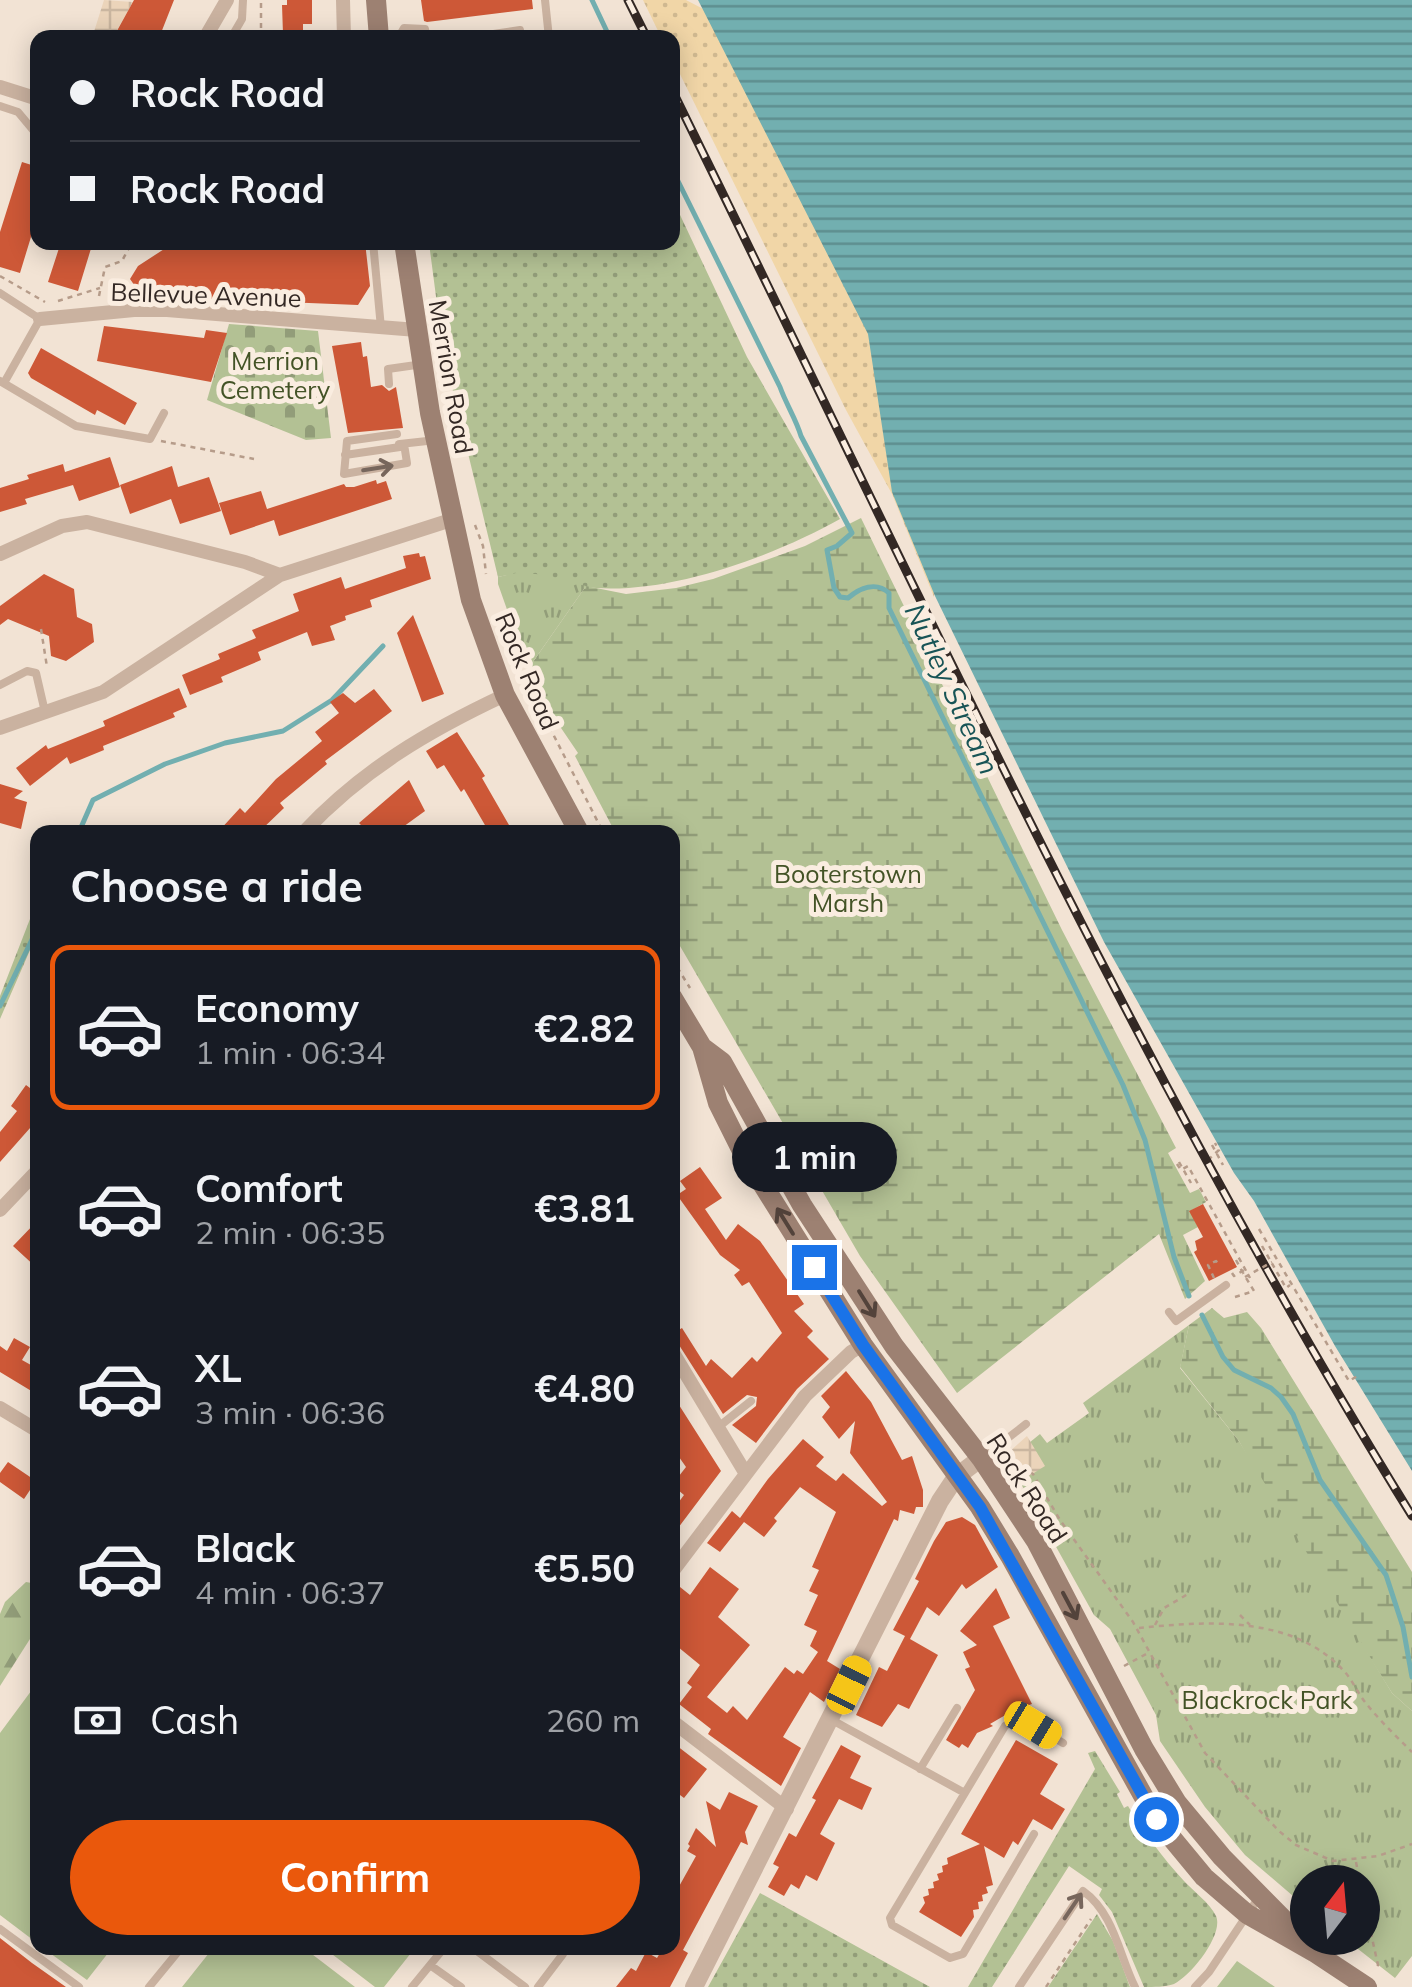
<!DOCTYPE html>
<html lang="en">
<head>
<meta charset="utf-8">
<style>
  :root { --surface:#171b24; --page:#242831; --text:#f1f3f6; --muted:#9ea1a6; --line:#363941; --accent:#ea580c }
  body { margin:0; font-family:Mulish,sans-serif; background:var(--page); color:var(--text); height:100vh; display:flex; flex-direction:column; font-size:38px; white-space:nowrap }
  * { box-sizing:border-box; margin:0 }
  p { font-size:32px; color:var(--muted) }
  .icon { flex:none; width:55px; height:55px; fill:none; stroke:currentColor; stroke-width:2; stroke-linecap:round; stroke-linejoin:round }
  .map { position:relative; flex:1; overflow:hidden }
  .sheet { position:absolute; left:30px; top:825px; width:650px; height:1130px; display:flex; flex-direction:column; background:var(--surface); border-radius:20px; box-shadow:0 5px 25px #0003 }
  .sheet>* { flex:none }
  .banner { position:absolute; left:30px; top:30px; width:650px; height:220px; border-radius:20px; box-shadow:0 5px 25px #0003; display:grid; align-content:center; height:220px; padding:0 40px; background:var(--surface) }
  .needle { width:65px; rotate:16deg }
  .controls { position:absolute; left:1290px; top:1865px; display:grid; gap:20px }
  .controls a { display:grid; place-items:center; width:90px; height:90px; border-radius:50%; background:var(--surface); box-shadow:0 5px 25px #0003; font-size:50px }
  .end { position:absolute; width:45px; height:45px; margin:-22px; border:12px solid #1a73e8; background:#fff; box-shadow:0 0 0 5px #fff }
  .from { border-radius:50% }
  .bubble { position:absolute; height:70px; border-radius:35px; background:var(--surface); box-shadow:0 5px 25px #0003; font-size:32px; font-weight:700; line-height:70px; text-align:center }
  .car { position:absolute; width:30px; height:60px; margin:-30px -15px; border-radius:12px; box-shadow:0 0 8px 2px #0007; background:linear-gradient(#f5c518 24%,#345 0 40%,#f5c518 0 76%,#345 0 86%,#f5c518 0) }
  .banner b { display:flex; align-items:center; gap:35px; height:95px; font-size:38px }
  .banner b+b { border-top:2px solid var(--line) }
  .banner i { width:25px; height:25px; background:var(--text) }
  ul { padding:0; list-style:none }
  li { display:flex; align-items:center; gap:30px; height:165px; margin:0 20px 15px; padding:0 20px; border:5px solid transparent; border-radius:20px }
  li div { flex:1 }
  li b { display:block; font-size:38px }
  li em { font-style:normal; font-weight:700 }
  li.active { border-color:var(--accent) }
  li>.icon { width:90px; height:90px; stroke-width:1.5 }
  h2 { padding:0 40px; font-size:45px; line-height:120px }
  .pay { display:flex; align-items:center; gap:25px; height:110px; padding:0 40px; font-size:38px }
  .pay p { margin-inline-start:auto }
  .button { display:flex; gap:20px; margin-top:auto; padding:20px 40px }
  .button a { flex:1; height:115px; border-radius:60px; background:var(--accent); color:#fff; font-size:40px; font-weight:700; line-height:115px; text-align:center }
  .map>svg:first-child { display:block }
  .grass { fill:url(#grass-dots) }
  .forest { fill:url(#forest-firs) }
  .wetland { fill:url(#wetland-marsh) }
  .sand { fill:url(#sand-dots) }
  .cemetery { fill:url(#cemetery-stones) }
  .park { fill:url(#park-tufts) }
  .garden { fill:#b3c194 }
  .plaza { fill:url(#plaza-grid) }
  .water { fill:url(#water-rules) }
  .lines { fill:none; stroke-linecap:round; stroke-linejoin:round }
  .stream { stroke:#72afb0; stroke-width:5 }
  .building { fill:#cd5837 }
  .path { stroke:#b69c8a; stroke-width:2.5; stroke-dasharray:5 5; stroke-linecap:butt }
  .service { stroke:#cab2a0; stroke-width:8 }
  .minor { stroke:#cab2a0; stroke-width:14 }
  .tertiary { stroke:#cab2a0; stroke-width:18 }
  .secondary { stroke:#9d8172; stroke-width:20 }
  .rail-casing { stroke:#332824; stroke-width:9 }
  .rail { stroke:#faede0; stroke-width:5; stroke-dasharray:15; stroke-linecap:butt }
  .path-bridge { stroke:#b69c8a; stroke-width:2.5; stroke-dasharray:5 5; stroke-linecap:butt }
  .oneway { stroke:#77665c }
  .oneway2 { stroke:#53433b }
  .route { stroke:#1a73e8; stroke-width:12 }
  .labels { text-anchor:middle; stroke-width:10; stroke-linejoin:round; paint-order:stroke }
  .street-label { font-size:25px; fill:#332824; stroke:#faede0 }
  .park-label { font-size:25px; fill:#435326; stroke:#faede0 }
  .water-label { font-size:28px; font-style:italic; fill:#185456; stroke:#faede0 }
</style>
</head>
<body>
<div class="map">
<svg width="1412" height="1987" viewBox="0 0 1412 1987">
  <defs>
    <pattern id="grass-dots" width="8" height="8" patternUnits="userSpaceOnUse" patternTransform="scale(2.5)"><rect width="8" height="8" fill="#b3c194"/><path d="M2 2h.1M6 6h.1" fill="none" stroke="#929d79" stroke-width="1.8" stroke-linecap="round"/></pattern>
    <pattern id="forest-firs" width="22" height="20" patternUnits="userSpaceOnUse" patternTransform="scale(2.5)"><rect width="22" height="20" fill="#b3c194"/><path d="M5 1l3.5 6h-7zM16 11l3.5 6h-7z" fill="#929d79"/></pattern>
    <pattern id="wetland-marsh" width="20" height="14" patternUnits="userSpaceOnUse" patternTransform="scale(2.5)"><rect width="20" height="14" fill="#b3c194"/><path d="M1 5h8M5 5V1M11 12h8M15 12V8" fill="none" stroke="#929d79"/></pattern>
    <pattern id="sand-dots" width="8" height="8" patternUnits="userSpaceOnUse" patternTransform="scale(2.5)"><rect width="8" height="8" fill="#f1d6a7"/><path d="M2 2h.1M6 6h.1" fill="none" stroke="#cfb890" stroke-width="1.8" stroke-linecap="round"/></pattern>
    <pattern id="cemetery-stones" width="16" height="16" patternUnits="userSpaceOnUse" patternTransform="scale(2.5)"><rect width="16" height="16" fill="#b3c194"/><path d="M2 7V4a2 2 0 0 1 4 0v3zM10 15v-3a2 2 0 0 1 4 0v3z" fill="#929d79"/></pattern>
    <pattern id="park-tufts" width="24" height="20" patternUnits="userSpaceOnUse" patternTransform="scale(2.5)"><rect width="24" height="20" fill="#b3c194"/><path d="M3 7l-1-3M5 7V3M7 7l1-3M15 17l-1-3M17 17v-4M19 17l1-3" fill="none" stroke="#929d79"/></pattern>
    <pattern id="plaza-grid" width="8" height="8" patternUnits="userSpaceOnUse" patternTransform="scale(2.5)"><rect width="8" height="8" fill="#ebd4ba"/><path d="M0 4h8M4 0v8" fill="none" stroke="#cab6a0"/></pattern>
    <pattern id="water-rules" width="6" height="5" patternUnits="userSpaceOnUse" patternTransform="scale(2.5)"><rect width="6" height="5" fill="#72afb0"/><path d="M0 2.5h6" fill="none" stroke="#5e8e8f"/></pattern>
  </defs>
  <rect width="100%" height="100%" fill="#f2e3d4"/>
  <!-- grass -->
  <path class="grass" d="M673 200 747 357 840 519C774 556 673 593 596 588 562 585 533 569 498 577L443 350 429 243 672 242Z
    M37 901V934L0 1019V996Z
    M1095 1751 1120 1792 1117 1794 1124 1808 1128 1806C1144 1833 1163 1858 1184 1881 1193 1891 1210 1903 1216 1916 1224 1934 1192 1975 1174 1984 1165 1987 1154 1987 1144 1987L1112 1912 1099 1895 1102 1889 1069 1866 992 1987H968L1095 1769 1088 1753Z
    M760 1893 930 1987H708Z
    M1097 1914 1113 1941 1130 1987H1048Z"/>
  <!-- forest -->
  <path class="forest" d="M26 1582 37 1584V1628L0 1686V1614L5 1602Z"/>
  <!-- wetland -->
  <path class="wetland" d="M861 518 1062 930 1176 1148 1168 1153 1190 1193 1199 1189 1206 1202 1190 1211 1198 1227 1183 1235 1205 1281 1185 1299 1159 1234 957 1393 860 1256 673 934 672 832H615L575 756 578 753 540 697 528 669 586 586 626 594 676 588 713 579 805 546Z
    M1212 1308 1224 1318 1247 1312 1261 1328 1412 1572V1711L1392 1693 1273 1504 1239 1441 1180 1367 1189 1325Z"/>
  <!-- sand -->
  <path class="sand" d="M643 0H686L715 15 930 0 934 597 892 494 846 410 673 60 672 38 661 37Z"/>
  <!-- cemetery -->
  <path class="cemetery" d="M229 324 318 331 331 438 306 440 207 400Z"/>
  <!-- park -->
  <path class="park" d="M516 573 536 574 586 586 528 669 498 584V577Z
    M1189 1325 1180 1368 1239 1441 1392 1693 1412 1711V1956L1395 1978 1344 1938H1362V1882H1308L1307 1908 1245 1855 1205 1807 1160 1741 1156 1715 1110 1629 1094 1615 1015 1473 1014 1455 1040 1434 1047 1443 1089 1413 1083 1403Z"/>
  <!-- garden -->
  <path class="garden" d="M37 1683V1943L0 1915V1733Z
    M43 1948H112L87 1980Z
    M213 1948H304L355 1987H182Z
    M324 1948H415L384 1987H375Z
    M1237 1961 1275 1987H1217Z"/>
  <!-- plaza -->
  <path class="plaza" d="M104 0 133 2 113 37 92 38Z
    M1027 1436 1045 1466 1013 1486 1000 1460Z"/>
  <!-- water -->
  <path class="water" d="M698 0H1412V1471L1335 1346 1254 1201 1234 1173 1104 942 935 596 892 492 868 334Z"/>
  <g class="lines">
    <!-- stream -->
    <path class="stream" d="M592 0 610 38
      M672 169 780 387C786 404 796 419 801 436L852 533 837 546 827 550 834 588 840 597 848 598C860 588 876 581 889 593V608L1123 1085 1145 1140 1174 1257 1189 1296
      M79 832 93 800 165 764 225 743 283 731 332 700 383 646
      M0 1006 38 927
      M1202 1315 1223 1357 1234 1370 1271 1388 1281 1397 1293 1414 1320 1480 1386 1575 1403 1627 1412 1677"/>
  </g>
  <!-- building -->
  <path class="building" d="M134 0H174L159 38H113Z
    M287 0H312V24H303V38H288V34H283L282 5H287Z
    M421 0H532L533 9 427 22 424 21Z
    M22 162 38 167V214L20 273 0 267V232Z
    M61 242H93L78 291 48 282Z
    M175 242H365L370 286 358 305 142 296 130 279 138 266Z
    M104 326 204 338 206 330 227 333 211 382 97 361Z
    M361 342 363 357 367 356 371 387 382 385 389 391 396 387 403 428 348 433 332 346Z
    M41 348 137 403 125 425 97 410 95 415 31 378 28 373Z
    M110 457 120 487 79 501 73 485 25 499 27 504 0 512V488L29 479 27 475 63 464 65 472Z
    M172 466 178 487 209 477 221 511 180 524 171 499 130 514 120 485Z
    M376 480 377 484 386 481 392 499 279 536 274 520 230 535 219 503 261 491 267 509 344 484 346 487H354Z
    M419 553 420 557 425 556 431 579 370 600 372 607 345 616 346 620 330 626 335 640 312 646 307 632 258 652 261 660 221 677 223 682 190 695 182 675 220 659 218 654 256 638 252 630 299 611 293 594 341 577 345 589 406 568 403 556Z
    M44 574 74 589 77 617 92 624 94 642 66 661 51 656 49 636 8 619 0 625V606Z
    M413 615 444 694 422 702 397 633Z
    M179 688 187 707 173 713 175 717 103 746 104 750 70 764 67 757 30 786 16 768 46 745 48 749 105 726 103 721Z
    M374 689 392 711 325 761 327 764 280 803 284 808 259 832H218L240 808 245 813 276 779 322 741 315 732 339 713 330 702 343 693 355 703Z
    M457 732 485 776 482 778 513 832H489L464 789 461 792 444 765 437 769 426 751Z
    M409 780 425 811 396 832H368L359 823Z
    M0 784 23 791 14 798 27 802 21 829 0 823Z
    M38 1078V1119L0 1162V1132L17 1111 11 1106 26 1085 30 1088Z
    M700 1167 722 1198 705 1209 726 1240 738 1224 760 1241 804 1304 794 1311 813 1331 807 1337 829 1359 797 1389 756 1443 732 1425 756 1406 757 1397 747 1395 723 1414 672 1334 682 1328 706 1366 711 1359 732 1378 752 1357 757 1362 782 1333 749 1282 742 1286 734 1275 740 1270 720 1255 677 1195 686 1189 680 1181Z
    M1203 1204 1237 1267 1209 1281 1194 1252 1197 1250 1195 1241 1203 1237 1189 1211Z
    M38 1220V1269L13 1246Z
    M14 1338 30 1347 22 1360 38 1369V1395L0 1372V1346L7 1351Z
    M846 1371 871 1402 902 1460 912 1456 923 1490V1507H916L914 1514 900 1510 898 1521 894 1519 827 1661 840 1669 824 1702 810 1692 783 1737 801 1748 781 1786 708 1734 711 1729 679 1704 692 1687 687 1683 700 1665 672 1642V1597L680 1587 690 1595 710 1567 739 1589 718 1617 750 1645 707 1697 727 1713 733 1706 747 1720 785 1667 794 1674 797 1670 803 1674 818 1652 810 1646 817 1631 804 1625 818 1595 809 1591 819 1570 812 1567 836 1512 800 1487 774 1518 777 1521 764 1537 744 1522 720 1552 707 1543 732 1511 740 1518 768 1479 803 1439 824 1457 816 1466 836 1481 843 1473 882 1506 887 1502 850 1453 855 1421 839 1439 822 1417 830 1407 821 1396Z
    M672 1394 721 1471 672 1536V1511L684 1495 672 1485 686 1467 672 1447Z
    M8 1462 36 1481 24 1499 0 1482V1473Z
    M962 1517 975 1525 998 1567 966 1589 962 1584 939 1616 927 1607 910 1639 938 1655 909 1709 898 1704 882 1727 856 1715 879 1667 887 1671 905 1636 893 1630 919 1581 915 1579 934 1541 946 1522Z
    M996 1588 1010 1618 993 1626 1032 1704 1014 1710 990 1724 993 1726 977 1733 968 1748 962 1744 959 1748 946 1740 975 1690 965 1669 970 1667 963 1652 977 1645 960 1631Z
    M1016 1740 1058 1764 1040 1794 1065 1809 1052 1830 1033 1819 1018 1845 1013 1841 1004 1858 984 1846 993 1885 986 1887 988 1893 982 1895 983 1901 978 1902 979 1909 973 1910 974 1917 961 1937 919 1912 925 1903 923 1897 929 1895 928 1889 934 1888 933 1882 939 1880 937 1874 943 1872 942 1866 948 1864 947 1858 980 1844 961 1834Z
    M672 1742 707 1769 684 1798 672 1789Z
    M841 1745 861 1756 850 1778 872 1788 862 1810 839 1799 820 1834 835 1843 817 1881 806 1875 799 1889 791 1884 784 1896 768 1887 779 1867 773 1864 789 1833 796 1837 816 1800 812 1798Z
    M729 1792 758 1806 745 1832 748 1845 741 1842 683 1950 688 1953 670 1987H616L631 1968 636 1971 646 1952 657 1958 663 1948H672V1899L696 1856 687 1851 690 1846 688 1844 696 1828 716 1847 706 1801 720 1810Z
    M0 1938 32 1963 66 1987H0Z"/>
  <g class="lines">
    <!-- path -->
    <path class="path" d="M261 38V0
      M0 276 45 302
      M99 296 105 267 122 261 132 242
      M58 301 100 288
      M161 441 254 459
      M475 525 483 546 486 574
      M41 629 47 667
      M531 703 551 730 603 832
      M672 959 690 988
      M1208 1160 1219 1150 1215 1143
      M1177 1164 1181 1170 1188 1166 1250 1278
      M1259 1229 1349 1381 1359 1375
      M1262 1246 1286 1288 1290 1285
      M1232 1273 1234 1276 1244 1270
      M1214 1278 1208 1265 1216 1261 1218 1264
      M1235 1297 1254 1291 1243 1273
      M1005 1456 1033 1474 1060 1520 1133 1622 1205 1753 1279 1831 1296 1845 1333 1861 1378 1856 1412 1844
      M1240 1615 1250 1625
      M1155 1625 1164 1608 1188 1594
      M1139 1628C1207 1621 1292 1615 1343 1670 1352 1679 1357 1692 1365 1702 1379 1720 1396 1736 1412 1752
      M1124 1666 1148 1653
      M1356 1862 1360 1882
      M1362 1893 1378 1965 1375 1969
      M1046 1987 1091 1919"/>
    <!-- service -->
    <path class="service" d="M545 0 549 38
      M383 37 400 35 404 28 425 29 427 38
      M231 38 242 19 243 0
      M466 38 520 30
      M0 106 18 112 38 136
      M373 242 381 328
      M0 293 40 319 4 383
      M0 381 76 426 150 439 164 413
      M389 384 388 369 423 364
      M397 434 347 441 344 474 407 463 404 444
      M400 444 436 440
      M345 455 400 447 399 444
      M0 685 27 671 36 673 45 712
      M1169 1312 1176 1321 1226 1285
      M717 1428 751 1401
      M982 1458 1026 1424
      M832 1720 963 1792
      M920 1769 957 1708
      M1034 1834 963 1954 950 1958 892 1925 890 1918 1005 1726 1018 1716 1063 1743
      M0 1929 79 1987
      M473 1948 525 1987
      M430 1965 461 1987
      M149 1987 181 1948
      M412 1987 444 1948
      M538 1987 563 1954 555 1948
      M1019 1987 1083 1891C1114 1913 1119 1955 1135 1987
      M1195 1987 1209 1972 1259 1897"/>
    <!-- minor -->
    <path class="minor" d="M343 0 344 38
      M205 38 227 0
      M0 87 38 99
      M40 319 134 310H167L417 330
      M0 554 62 526 87 522 245 562 280 575
      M0 728 103 692 280 575 451 520
      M304 832C362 770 428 731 505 695
      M0 1210 38 1170
      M672 1351 746 1474
      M0 1408 38 1431
      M672 1572 805 1396 851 1352 863 1345
      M672 1721 787 1809"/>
    <!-- tertiary -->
    <path class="tertiary" d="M694 1987 940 1501 956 1477 981 1458"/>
    <!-- secondary -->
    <path class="secondary" d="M376 0 379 38
      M404 242 430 413 471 600 505 695 579 832
      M672 997 702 1047 718 1103 743 1153 863 1345 980 1507 1010 1556 1156 1819 1204 1877 1247 1914 1314 1952 1367 1987
      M702 1047 722 1062 802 1205 894 1346 981 1458 1036 1541 1144 1749 1177 1803 1222 1857 1300 1936"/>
    <defs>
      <path id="rail" d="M628 0 647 38
        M672 90C909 570 1130 1060 1412 1516"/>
    </defs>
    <!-- rail casing -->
    <use href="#rail" class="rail-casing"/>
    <!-- rail -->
    <use href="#rail" class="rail"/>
    <!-- path-bridge -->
    <path class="path-bridge" d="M1212 1145 1223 1165
      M1179 1162 1191 1183
      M1236 1260 1243 1273
      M1245 1277 1272 1262"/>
  </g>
  <!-- one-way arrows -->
  <defs><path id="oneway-shaft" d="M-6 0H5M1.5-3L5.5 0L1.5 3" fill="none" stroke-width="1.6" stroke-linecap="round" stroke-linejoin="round" transform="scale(2.5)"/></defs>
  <g class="oneway">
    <use href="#oneway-shaft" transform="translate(378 468) rotate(-9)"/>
    <use href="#oneway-shaft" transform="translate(1073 1906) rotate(-56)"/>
  </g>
  <g class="oneway2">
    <use href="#oneway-shaft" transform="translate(785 1221) rotate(-122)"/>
    <use href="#oneway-shaft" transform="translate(867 1304) rotate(58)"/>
    <use href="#oneway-shaft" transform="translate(1070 1606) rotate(62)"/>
  </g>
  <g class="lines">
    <!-- route -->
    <path class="route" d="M814 1267 863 1345 980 1507 1156 1819"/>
  </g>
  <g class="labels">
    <!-- street labels -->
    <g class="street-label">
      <text transform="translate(206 295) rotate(2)" y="9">Bellevue Avenue</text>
      <text transform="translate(451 377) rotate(80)" y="9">Merrion Road</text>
      <text transform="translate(527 671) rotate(67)" y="9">Rock Road</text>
      <text transform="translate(1027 1488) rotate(57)" y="9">Rock Road</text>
    </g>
    <!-- park labels -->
    <g class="park-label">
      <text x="275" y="370">Merrion<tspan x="275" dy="29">Cemetery</tspan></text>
      <text x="848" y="883">Booterstown<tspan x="848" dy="29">Marsh</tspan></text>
      <text x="1267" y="1709">Blackrock Park</text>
    </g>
    <!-- water labels -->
    <g class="water-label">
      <text transform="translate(952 689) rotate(65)" y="10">Nutley Stream</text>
    </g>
  </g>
</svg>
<div class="controls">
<a><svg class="needle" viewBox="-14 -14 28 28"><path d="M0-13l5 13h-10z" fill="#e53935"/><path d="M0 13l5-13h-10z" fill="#9ea1a6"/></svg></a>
</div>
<i class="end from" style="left:1156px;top:1819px"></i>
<i class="end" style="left:814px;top:1267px"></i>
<div class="bubble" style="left:732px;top:1122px;width:165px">1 min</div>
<i class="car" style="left:849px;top:1685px;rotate:26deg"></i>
<i class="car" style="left:1033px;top:1725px;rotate:121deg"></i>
<div class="banner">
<b><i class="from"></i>Rock Road</b>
<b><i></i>Rock Road</b>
</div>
<section class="sheet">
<h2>Choose a ride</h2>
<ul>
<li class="active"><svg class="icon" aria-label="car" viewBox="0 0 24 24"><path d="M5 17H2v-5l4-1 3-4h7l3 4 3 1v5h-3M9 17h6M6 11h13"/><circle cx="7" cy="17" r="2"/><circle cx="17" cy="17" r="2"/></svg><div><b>Economy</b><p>1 min · 06:34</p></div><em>€2.82</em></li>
<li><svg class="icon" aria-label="car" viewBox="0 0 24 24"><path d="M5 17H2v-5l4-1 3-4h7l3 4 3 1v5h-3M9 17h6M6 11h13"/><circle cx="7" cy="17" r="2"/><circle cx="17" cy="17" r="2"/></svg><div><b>Comfort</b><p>2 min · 06:35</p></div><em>€3.81</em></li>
<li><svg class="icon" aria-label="car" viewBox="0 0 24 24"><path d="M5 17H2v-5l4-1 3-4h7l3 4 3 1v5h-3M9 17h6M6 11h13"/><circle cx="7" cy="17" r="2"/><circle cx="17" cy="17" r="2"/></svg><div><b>XL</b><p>3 min · 06:36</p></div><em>€4.80</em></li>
<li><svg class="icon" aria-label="car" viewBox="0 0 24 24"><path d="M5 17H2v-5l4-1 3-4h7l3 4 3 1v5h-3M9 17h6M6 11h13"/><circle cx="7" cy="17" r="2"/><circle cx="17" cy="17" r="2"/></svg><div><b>Black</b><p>4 min · 06:37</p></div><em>€5.50</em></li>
</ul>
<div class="pay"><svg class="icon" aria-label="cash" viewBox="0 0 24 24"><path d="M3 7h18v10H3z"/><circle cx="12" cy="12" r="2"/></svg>Cash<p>260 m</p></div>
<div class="button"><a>Confirm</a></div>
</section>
</div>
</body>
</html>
